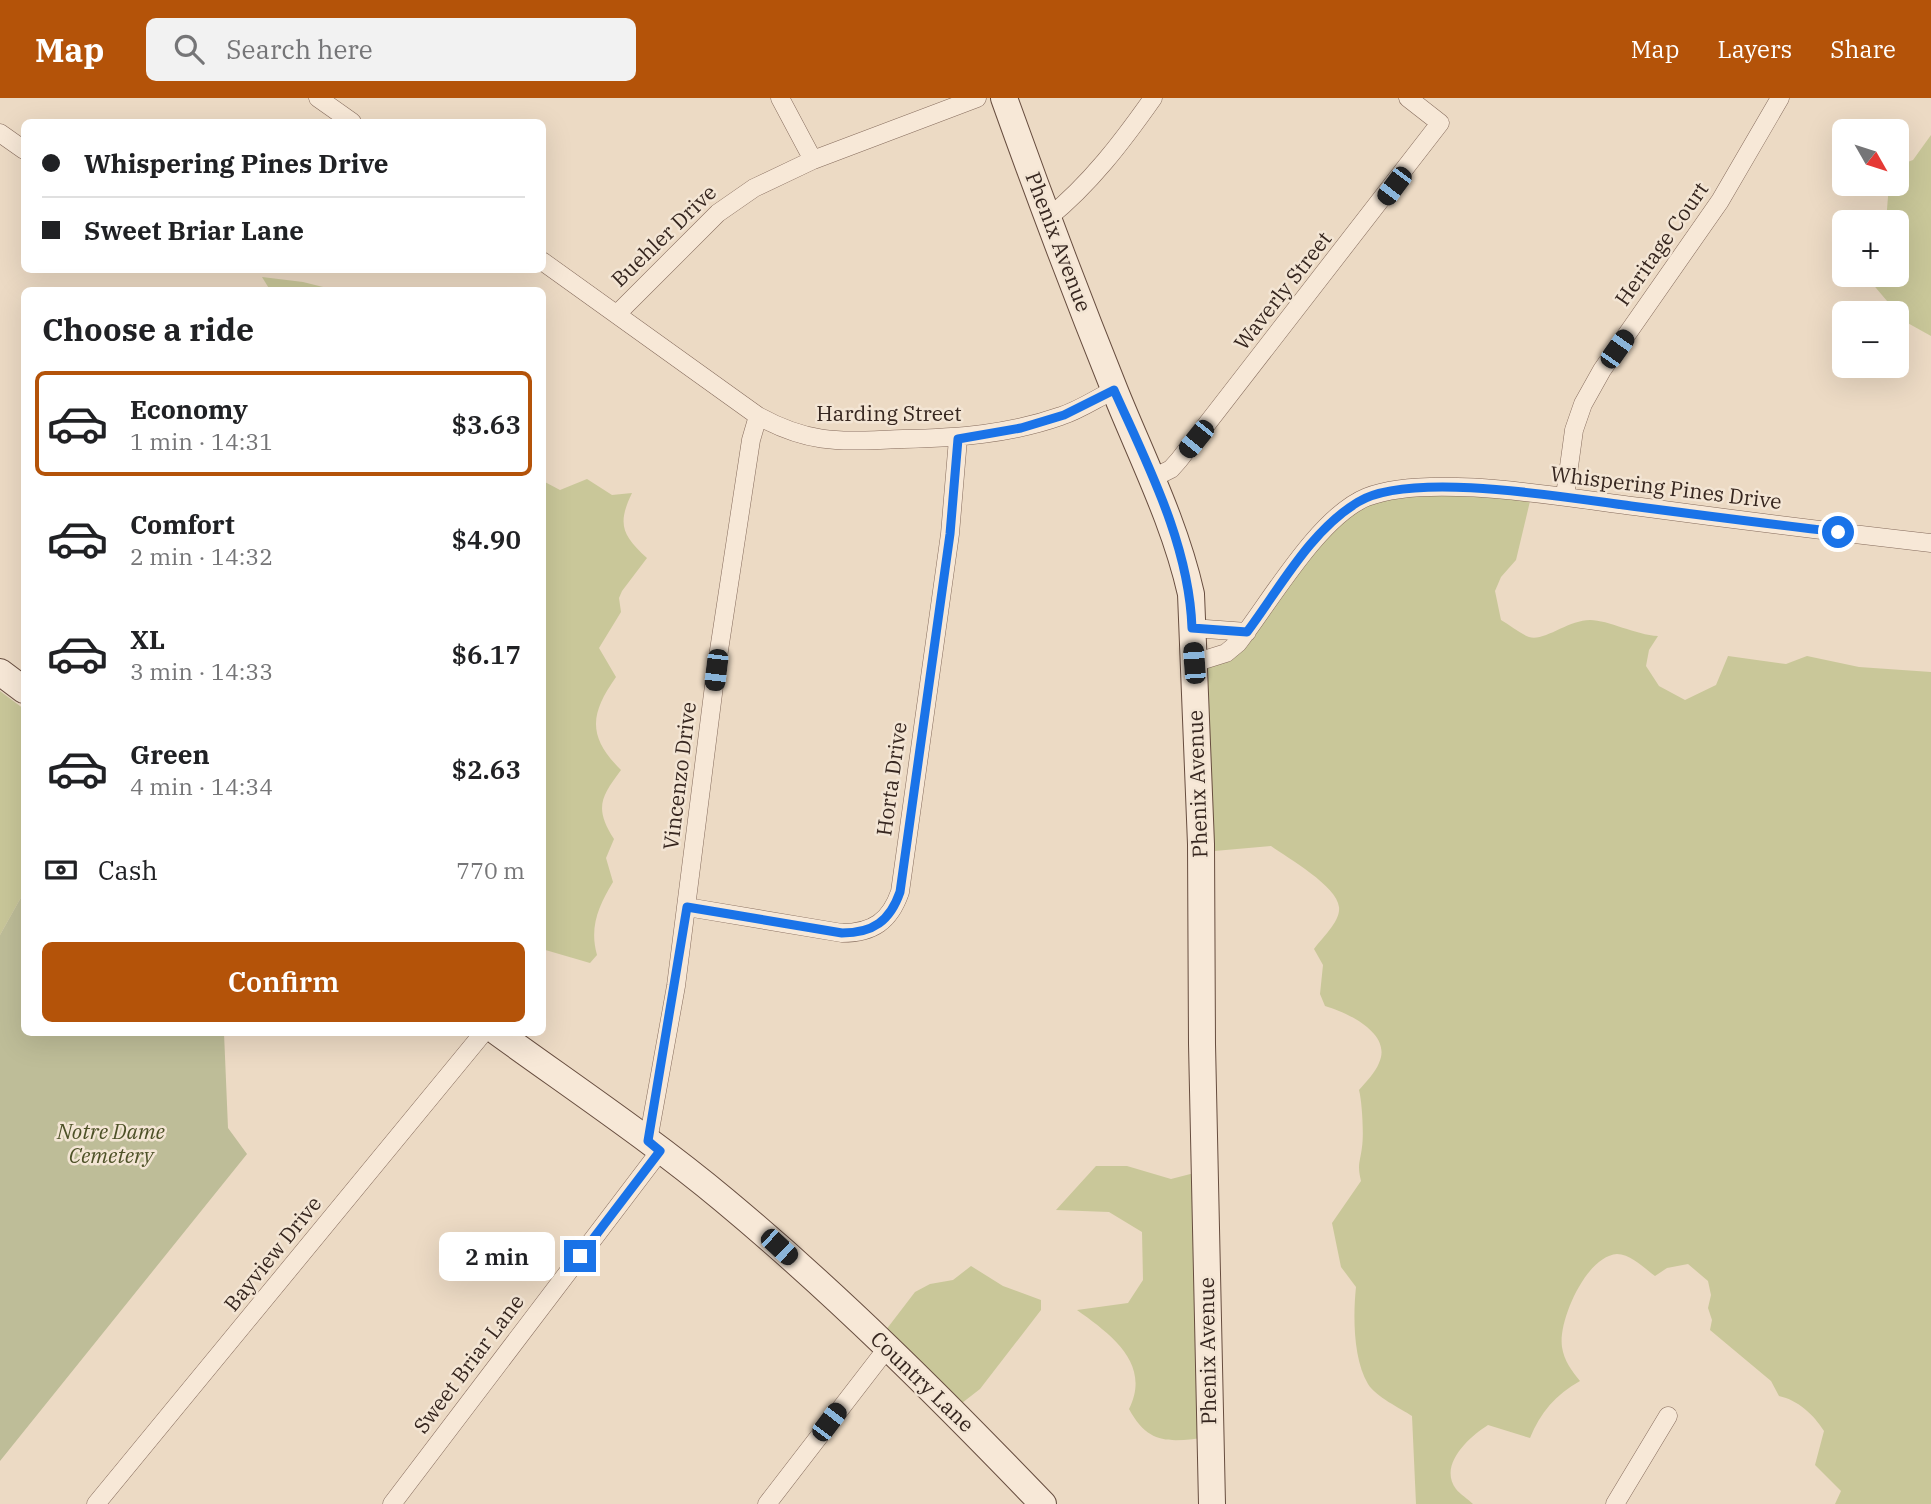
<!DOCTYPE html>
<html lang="en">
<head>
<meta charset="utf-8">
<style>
  :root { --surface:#fff; --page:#f2f2f2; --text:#202124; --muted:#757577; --line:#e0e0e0; --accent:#b45309 }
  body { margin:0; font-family:"IBM Plex Serif",serif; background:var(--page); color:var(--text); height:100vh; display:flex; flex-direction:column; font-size:26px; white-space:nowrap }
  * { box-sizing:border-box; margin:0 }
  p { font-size:23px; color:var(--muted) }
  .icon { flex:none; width:38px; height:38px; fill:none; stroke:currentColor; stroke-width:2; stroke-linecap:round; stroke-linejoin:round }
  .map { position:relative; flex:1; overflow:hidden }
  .panel { position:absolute; left:21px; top:189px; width:525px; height:749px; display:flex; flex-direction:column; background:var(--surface); border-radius:10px; box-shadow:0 7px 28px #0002 }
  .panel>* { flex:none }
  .top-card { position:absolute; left:21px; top:21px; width:525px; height:154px; border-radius:10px; box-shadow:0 7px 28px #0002; display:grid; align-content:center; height:154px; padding:0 21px; background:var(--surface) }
  .needle { width:46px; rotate:129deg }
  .fabs { position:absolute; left:1832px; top:21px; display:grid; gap:14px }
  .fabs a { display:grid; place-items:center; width:77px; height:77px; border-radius:10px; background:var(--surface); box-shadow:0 7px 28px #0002; font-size:35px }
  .end { position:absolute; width:32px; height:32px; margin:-16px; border:9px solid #1a73e8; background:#fff; box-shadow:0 0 0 4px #fff }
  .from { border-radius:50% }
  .bubble { position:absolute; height:49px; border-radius:10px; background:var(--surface); box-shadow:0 7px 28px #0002; font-size:23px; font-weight:600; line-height:49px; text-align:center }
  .car { position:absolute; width:21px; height:42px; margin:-21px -10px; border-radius:9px; box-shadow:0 0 5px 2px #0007; background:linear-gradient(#222 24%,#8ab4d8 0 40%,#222 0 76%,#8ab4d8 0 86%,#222 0) }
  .top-card b { display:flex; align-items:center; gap:24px; height:66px; font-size:26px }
  .top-card b+b { border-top:2px solid var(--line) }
  .top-card i { width:18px; height:18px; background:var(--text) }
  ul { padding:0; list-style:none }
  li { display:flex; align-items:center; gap:21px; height:105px; margin:0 14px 10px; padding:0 7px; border:4px solid transparent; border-radius:10px }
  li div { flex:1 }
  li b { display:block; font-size:26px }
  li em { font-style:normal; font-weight:600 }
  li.selected { border-color:var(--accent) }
  li>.icon { width:63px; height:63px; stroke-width:1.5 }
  h2 { padding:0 21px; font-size:32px; line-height:84px }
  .pay { display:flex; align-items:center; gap:18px; height:77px; padding:0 21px; font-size:26px }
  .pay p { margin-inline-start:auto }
  .cta { display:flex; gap:14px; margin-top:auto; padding:14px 21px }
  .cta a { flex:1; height:80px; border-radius:10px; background:var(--accent); color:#fff; font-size:28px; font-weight:600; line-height:80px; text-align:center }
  header { display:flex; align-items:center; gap:42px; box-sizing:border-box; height:98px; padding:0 35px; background:var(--accent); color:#fff }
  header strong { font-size:33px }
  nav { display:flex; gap:38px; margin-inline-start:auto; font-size:24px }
  .search { width:490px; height:63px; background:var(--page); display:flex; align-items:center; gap:18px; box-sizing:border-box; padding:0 24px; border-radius:10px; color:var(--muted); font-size:26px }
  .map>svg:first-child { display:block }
  .green { fill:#c9c799 }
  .cemetery { fill:#bebd98 }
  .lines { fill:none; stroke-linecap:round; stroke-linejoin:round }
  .street-casing { stroke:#856b5c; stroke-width:19 }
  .secondary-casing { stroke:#674d3f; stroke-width:28 }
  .street { stroke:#f7e8d7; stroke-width:18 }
  .secondary { stroke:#f7e8d7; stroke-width:26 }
  .route { stroke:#1a73e8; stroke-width:9 }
  .labels { text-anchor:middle; stroke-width:5; stroke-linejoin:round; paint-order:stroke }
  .street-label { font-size:21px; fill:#36261f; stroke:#f3e5d4 }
  .park-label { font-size:21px; font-style:italic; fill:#4d5127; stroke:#f3e5d4 }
</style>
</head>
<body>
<header>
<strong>Map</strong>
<div class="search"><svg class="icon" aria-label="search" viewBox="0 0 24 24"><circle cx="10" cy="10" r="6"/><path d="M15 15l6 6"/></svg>Search here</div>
<nav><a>Map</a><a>Layers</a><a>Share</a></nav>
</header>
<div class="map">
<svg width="1931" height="1406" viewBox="0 0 1931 1406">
  <rect width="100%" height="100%" fill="#ecdac4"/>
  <!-- green -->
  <path class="green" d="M1931 37V238L1904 223 1865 177H1897V124H1886L1889 86H1897V68L1913 62Z
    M262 179 303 184 335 192H270Z
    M587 381 612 397 632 395C617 426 622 437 647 460L622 493 619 500 621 514 599 550 616 579C590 616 587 638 621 672 601 699 594 710 614 741L606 760 613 784C599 807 589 829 597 857L590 865 542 851 543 383 560 392Z
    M1396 390 1531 399 1516 462 1501 479 1495 493 1501 522C1510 527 1519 535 1529 539 1544 544 1568 522 1590 522 1608 522 1636 537 1658 538L1649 552 1646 568 1659 588 1685 602 1716 587 1728 558 1786 566 1807 558 1859 569 1931 574V1406H1835L1841 1393 1815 1367 1824 1333C1814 1317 1798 1302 1779 1298L1771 1283 1710 1232 1712 1222 1708 1210 1711 1197 1708 1183 1688 1166 1667 1170 1655 1178C1645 1171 1631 1156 1617 1156 1586 1158 1558 1223 1562 1249 1564 1263 1572 1273 1580 1283 1556 1296 1540 1315 1530 1340L1488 1327C1469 1339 1438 1367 1456 1391 1460 1396 1468 1401 1473 1406H1416L1412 1318C1400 1310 1376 1299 1368 1286 1353 1261 1353 1217 1356 1189L1341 1169 1332 1125 1361 1083C1357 1066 1360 1065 1362 1049 1364 1037 1362 1003 1359 992 1366 984 1375 975 1379 965 1393 935 1346 914 1325 908L1320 896 1323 867 1314 851C1322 840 1341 823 1339 809 1337 788 1288 760 1271 748L1203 754 1198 567 1228 555 1312 438Z
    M0 593 24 611V794L0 837Z
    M1096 1068H1127L1171 1081 1206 1072 1211 1339C1173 1343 1150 1350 1129 1311 1152 1265 1110 1236 1077 1212L1128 1205 1143 1182 1142 1134 1109 1114 1056 1112Z
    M971 1168 1003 1188 1041 1202V1212L980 1291 953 1312 879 1241 915 1194 930 1186 953 1182Z"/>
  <!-- cemetery -->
  <path class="cemetery" d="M24 794V934L224 935 228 1030 247 1056 0 1363V837Z"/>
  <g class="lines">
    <defs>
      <path id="street" d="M318 0 352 24
        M780 0 813 62
        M0 35 24 52
        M1048 120C1090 86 1122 44 1153 0
        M542 163 758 318C813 348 843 343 903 341 958 340 1010 336 1061 318 1080 312 1097 300 1114 292
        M618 215 718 115 754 90 813 62 977 0
        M1153 380 1171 371 1179 362 1440 25 1408 0
        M1565 398 1574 332 1583 306 1602 272 1720 103 1780 0
        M1192 530 1247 534
        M1194 565 1226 555 1238 545C1270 504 1319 418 1367 399 1430 374 1572 401 1641 409 1738 422 1834 434 1931 445
        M687 809 842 835C873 835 890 823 900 794L950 436 958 341
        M648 1043 676 888 716 572 751 342 758 318
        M96 1406 484 934
        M392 1406 660 1053
        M767 1406 888 1249
        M1615 1406 1668 1318"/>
      <path id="secondary" d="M1004 0C1039 98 1076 196 1115 293 1142 360 1175 425 1191 496L1201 746 1202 946 1212 1406
        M0 574 24 592
        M497 934C573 989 652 1042 724 1102 837 1196 941 1300 1043 1406"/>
    </defs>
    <!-- street casing -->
    <use href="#street" class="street-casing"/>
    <!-- secondary casing -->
    <use href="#secondary" class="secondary-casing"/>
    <!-- street -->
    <use href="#street" class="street"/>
    <!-- secondary -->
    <use href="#secondary" class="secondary"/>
  </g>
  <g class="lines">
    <!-- route -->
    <path class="route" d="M580 1158 660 1053 648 1043 687 809 842 835C873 835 890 823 900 794L950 436 958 341 1021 330 1064 317 1114 292C1148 368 1189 446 1192 530L1247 534C1280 490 1310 433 1358 404 1410 372 1569 400 1631 408 1700 417 1769 426 1838 434"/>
  </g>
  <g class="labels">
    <!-- street labels -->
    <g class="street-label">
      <text transform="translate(664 138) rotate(-44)" y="7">Buehler Drive</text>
      <text transform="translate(1058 144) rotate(69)" y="7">Phenix Avenue</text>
      <text transform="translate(1662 146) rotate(-55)" y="7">Heritage Court</text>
      <text transform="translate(1283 193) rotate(-52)" y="7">Waverly Street</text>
      <text x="889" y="323">Harding Street</text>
      <text transform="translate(1666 390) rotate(7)" y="7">Whispering Pines Drive</text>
      <text transform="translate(680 678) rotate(-83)" y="7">Vincenzo Drive</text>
      <text transform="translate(892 681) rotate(-82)" y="7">Horta Drive</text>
      <text transform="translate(1198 686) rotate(-92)" y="7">Phenix Avenue</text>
      <text transform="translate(273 1156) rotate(-51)" y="7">Bayview Drive</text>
      <text transform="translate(1208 1253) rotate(-91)" y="7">Phenix Avenue</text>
      <text transform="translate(469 1266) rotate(-53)" y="7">Sweet Briar Lane</text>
      <text transform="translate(922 1284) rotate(44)" y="7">Country Lane</text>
    </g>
    <!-- park labels -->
    <g class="park-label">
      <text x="111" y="1041">Notre Dame<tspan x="111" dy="24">Cemetery</tspan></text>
    </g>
  </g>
</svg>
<div class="fabs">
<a><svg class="needle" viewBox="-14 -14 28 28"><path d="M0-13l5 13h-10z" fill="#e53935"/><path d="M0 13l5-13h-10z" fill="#757577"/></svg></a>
<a>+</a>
<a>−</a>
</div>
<i class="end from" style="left:1838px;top:434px"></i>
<i class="end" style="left:580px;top:1158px"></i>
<div class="bubble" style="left:439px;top:1134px;width:116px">2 min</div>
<i class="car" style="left:1394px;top:88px;rotate:217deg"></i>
<i class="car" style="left:1617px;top:251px;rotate:35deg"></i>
<i class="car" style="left:1196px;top:341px;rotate:219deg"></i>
<i class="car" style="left:1194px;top:565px;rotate:356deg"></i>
<i class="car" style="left:716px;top:572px;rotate:187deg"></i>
<i class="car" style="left:779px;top:1149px;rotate:133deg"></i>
<i class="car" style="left:829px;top:1324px;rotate:37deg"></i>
<div class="top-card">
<b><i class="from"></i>Whispering Pines Drive</b>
<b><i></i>Sweet Briar Lane</b>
</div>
<section class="panel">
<h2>Choose a ride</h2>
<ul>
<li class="selected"><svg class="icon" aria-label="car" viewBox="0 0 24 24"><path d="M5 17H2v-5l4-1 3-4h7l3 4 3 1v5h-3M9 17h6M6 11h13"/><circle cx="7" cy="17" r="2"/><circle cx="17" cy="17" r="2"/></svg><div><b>Economy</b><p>1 min · 14:31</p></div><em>$3.63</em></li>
<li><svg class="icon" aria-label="car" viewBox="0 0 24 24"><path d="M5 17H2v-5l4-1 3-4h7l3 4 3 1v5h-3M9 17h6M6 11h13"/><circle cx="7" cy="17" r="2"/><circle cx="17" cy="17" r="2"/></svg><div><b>Comfort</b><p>2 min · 14:32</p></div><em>$4.90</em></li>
<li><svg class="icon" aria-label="car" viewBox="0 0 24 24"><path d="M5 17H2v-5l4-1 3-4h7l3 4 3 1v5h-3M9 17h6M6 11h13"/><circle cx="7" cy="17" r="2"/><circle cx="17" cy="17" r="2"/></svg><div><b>XL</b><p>3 min · 14:33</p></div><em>$6.17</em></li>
<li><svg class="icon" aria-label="car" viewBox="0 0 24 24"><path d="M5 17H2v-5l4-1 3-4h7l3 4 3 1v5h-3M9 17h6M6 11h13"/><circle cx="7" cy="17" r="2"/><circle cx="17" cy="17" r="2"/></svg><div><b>Green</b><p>4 min · 14:34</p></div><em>$2.63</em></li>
</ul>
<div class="pay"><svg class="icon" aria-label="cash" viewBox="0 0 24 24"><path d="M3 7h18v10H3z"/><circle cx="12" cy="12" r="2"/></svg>Cash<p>770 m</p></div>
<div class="cta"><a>Confirm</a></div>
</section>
</div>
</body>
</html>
